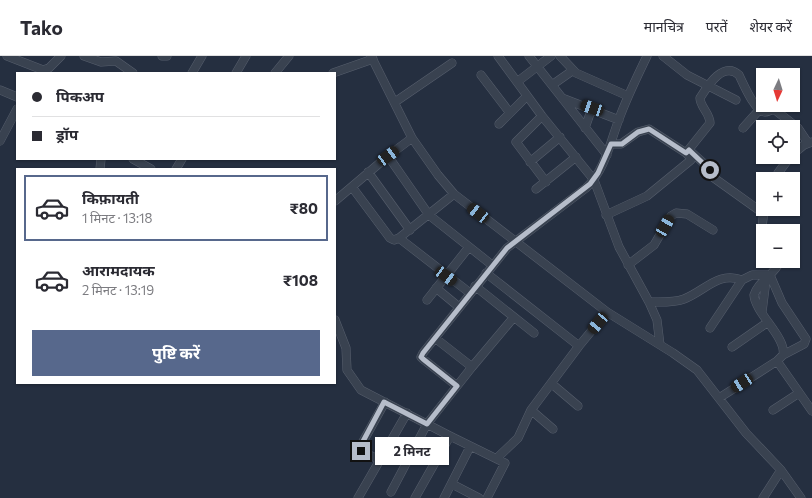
<!DOCTYPE html>
<html lang="hi">
<head>
<meta charset="utf-8">
<style>
  :root { --surface:#fff; --page:#f2f2f3; --text:#2b2b33; --muted:#7c7c81; --line:#e1e1e2; --accent:#57688c }
  body { margin:0; font-family:Commissioner,"Noto Sans Devanagari",sans-serif; background:var(--page); color:var(--text); height:100vh; display:flex; flex-direction:column; font-size:15px; white-space:nowrap }
  * { box-sizing:border-box; margin:0 }
  p { font-size:13px; color:var(--muted) }
  .icon { flex:none; width:22px; height:22px; fill:none; stroke:currentColor; stroke-width:2; stroke-linecap:round; stroke-linejoin:round }
  .map { position:relative; flex:1; overflow:hidden }
  .drawer { position:absolute; left:16px; top:112px; width:320px; height:216px; display:flex; flex-direction:column; background:var(--surface); border-radius:0px; box-shadow:0 1px 3px #0004 }
  .drawer>* { flex:none }
  .banner { position:absolute; left:16px; top:16px; width:320px; height:88px; border-radius:0px; box-shadow:0 1px 3px #0004; display:grid; align-content:center; height:88px; padding:0 16px; background:var(--surface) }
  .needle { width:26px; rotate:184deg }
  .tools { position:absolute; left:756px; top:12px; display:grid; gap:8px }
  .tools a { display:grid; place-items:center; width:44px; height:44px; border-radius:0px; background:var(--surface); box-shadow:0 1px 3px #0004; font-size:20px }
  .end { position:absolute; width:18px; height:18px; margin:-9px; border:5px solid #b6bdca; background:#111; box-shadow:0 0 0 2px #111 }
  .from { border-radius:50% }
  .bubble { position:absolute; height:28px; border-radius:0px; background:var(--surface); box-shadow:0 1px 3px #0004; font-size:13px; font-weight:700; line-height:28px; text-align:center }
  .car { position:absolute; width:12px; height:24px; margin:-12px -6px; border-radius:5px; box-shadow:0 0 3px 1px #0007; background:linear-gradient(#222 24%,#8ab4d8 0 40%,#222 0 76%,#8ab4d8 0 86%,#222 0) }
  .banner b { display:flex; align-items:center; gap:14px; height:38px; font-size:15px }
  .banner b+b { border-top:1px solid var(--line) }
  .banner i { width:10px; height:10px; background:var(--text) }
  ul { padding:7px 0 0; list-style:none }
  li { display:flex; align-items:center; gap:12px; height:66px; margin:0 8px 6px; padding:0 8px; border:2px solid transparent; border-radius:0px }
  li div { flex:1 }
  li b { display:block; font-size:15px }
  li em { font-style:normal; font-weight:700 }
  li.selected { border-color:var(--accent) }
  li>.icon { width:36px; height:36px; stroke-width:1.5 }
  .cta { display:flex; gap:8px; margin-top:auto; padding:8px 16px }
  .cta a { flex:1; height:46px; border-radius:0px; background:var(--accent); color:#fff; font-size:16px; font-weight:700; line-height:46px; text-align:center }
  header { display:flex; align-items:center; gap:24px; box-sizing:border-box; height:56px; padding:0 20px; background:var(--surface); border-bottom:1px solid var(--line) }
  header strong { font-size:19px }
  nav { display:flex; gap:22px; margin-inline-start:auto; font-size:14px }
  .map>svg:first-child { display:block }
  .lines { fill:none; stroke-linecap:round; stroke-linejoin:round }
  .minor-casing { stroke:#575f6d; stroke-width:9 }
  .minor { stroke:#394250; stroke-width:8 }
  .route { stroke:#b6bdca; stroke-width:5 }
</style>
</head>
<body>
<header>
<strong>Tako</strong>
<nav><a>मानचित्र</a><a>परतें</a><a>शेयर करें</a></nav>
</header>
<div class="map">
<svg width="812" height="442" viewBox="0 0 812 442">
  <rect width="100%" height="100%" fill="#252f40"/>
  <g class="lines">
    <defs>
      <path id="minor" d="M7 0 43 14 49 12 61 0
        M84 0 101 6 116 5 133 17
        M162 0H167
        M371 0 412 82 438 119 454 138 607 256 673 297 697 314 746 377 781 414 801 442
        M498 0 542 60 594 124 619 191 649 246 657 264 660 289
        M529 0 607 99
        M560 0 576 17 628 40
        M663 0 687 19 736 44
        M192 17 202 0
        M236 17 246 0
        M275 17 289 0
        M333 17 373 3
        M481 19 510 57
        M517 26 551 0
        M552 29 572 15
        M0 34 17 41
        M562 42 619 64
        M395 46 452 7
        M542 60 516 86 546 126
        M499 68 527 40
        M585 72 592 52
        M743 72 760 53
        M0 85 17 53
        M689 94 709 112 714 122 763 157
        M686 97 710 67C710 57 700 51 700 42 707 31 723 4 739 19 743 27 755 56 765 56 769 56 771 53 775 54L798 72 808 87
        M793 98 804 89 812 86
        M388 100 429 159 492 209
        M133 103 151 113
        M530 106 560 81
        M100 113 101 103
        M176 113 182 103
        M368 116 410 174
        M776 123 778 117 790 101
        M352 131 390 182 394 184 399 182 454 138
        M536 133 576 101
        M335 145 388 100 412 82
        M606 159 647 140 691 104V102L686 97 649 73 638 76 621 88H611
        M763 181 762 172 764 153
        M399 182 470 237
        M628 209 654 189 671 160 676 157 687 158 713 174
        M486 217 579 290
        M475 230 534 277
        M436 232 459 251
        M427 244 469 191
        M649 246C660 246 674 247 684 243 705 235 718 215 742 224
        M762 256 766 224
        M335 264 346 292 347 314 361 334 450 380 505 407 487 442
        M710 272 742 224 752 219H770L782 247 806 283 804 288 783 299
        M435 282 472 311
        M732 291 768 266
        M777 305 812 355
        M552 328 578 350
        M457 330 423 303 421 301 423 297 507 192 586 132C605 114 610 87 619 63 627 41 637 21 647 0
        M719 342 777 305 783 299C787 282 755 257 754 239 758 225 775 219 780 205
        M531 354 553 373
        M773 354 799 337
        M497 402 518 382 531 354 579 290 607 256
        M380 404 361 395 360 391 385 346
        M452 428 479 442
        M391 436 427 368 472 311 514 261
        M358 442 407 357
        M415 442 450 380
        M444 442 470 391
        M763 442 781 414"/>
    </defs>
    <!-- minor casing -->
    <use href="#minor" class="minor-casing"/>
    <!-- minor -->
    <use href="#minor" class="minor"/>
  </g>
  <g class="lines">
    <!-- route -->
    <path class="route" d="M361 395 360 391 384 346 427 368 457 330 423 303 421 301 423 297 507 192 590 128 598 117 611 88H622L638 76 649 73 686 97 689 94 710 114"/>
  </g>
</svg>
<div class="tools">
<a><svg class="needle" viewBox="-14 -14 28 28"><path d="M0-13l5 13h-10z" fill="#e53935"/><path d="M0 13l5-13h-10z" fill="#7c7c81"/></svg></a>
<a><svg class="icon" aria-label="locate" viewBox="0 0 24 24"><circle cx="12" cy="12" r="6"/><path d="M12 2v4M12 18v4M2 12h4M18 12h4"/></svg></a>
<a>+</a>
<a>−</a>
</div>
<i class="end from" style="left:710px;top:114px"></i>
<i class="end" style="left:361px;top:395px"></i>
<div class="bubble" style="left:375px;top:381px;width:74px">2 मिनट</div>
<i class="car" style="left:592px;top:52px;rotate:289deg"></i>
<i class="car" style="left:388px;top:100px;rotate:54deg"></i>
<i class="car" style="left:478px;top:157px;rotate:308deg"></i>
<i class="car" style="left:665px;top:170px;rotate:30deg"></i>
<i class="car" style="left:446px;top:220px;rotate:126deg"></i>
<i class="car" style="left:598px;top:267px;rotate:220deg"></i>
<i class="car" style="left:742px;top:327px;rotate:237deg"></i>
<div class="banner">
<b><i class="from"></i>पिकअप</b>
<b><i></i>ड्रॉप</b>
</div>
<section class="drawer">
<ul>
<li class="selected"><svg class="icon" aria-label="car" viewBox="0 0 24 24"><path d="M5 17H2v-5l4-1 3-4h7l3 4 3 1v5h-3M9 17h6M6 11h13"/><circle cx="7" cy="17" r="2"/><circle cx="17" cy="17" r="2"/></svg><div><b>किफ़ायती</b><p>1 मिनट · 13:18</p></div><em>₹80</em></li>
<li><svg class="icon" aria-label="car" viewBox="0 0 24 24"><path d="M5 17H2v-5l4-1 3-4h7l3 4 3 1v5h-3M9 17h6M6 11h13"/><circle cx="7" cy="17" r="2"/><circle cx="17" cy="17" r="2"/></svg><div><b>आरामदायक</b><p>2 मिनट · 13:19</p></div><em>₹108</em></li>
</ul>
<div class="cta"><a>पुष्टि करें</a></div>
</section>
</div>
</body>
</html>
